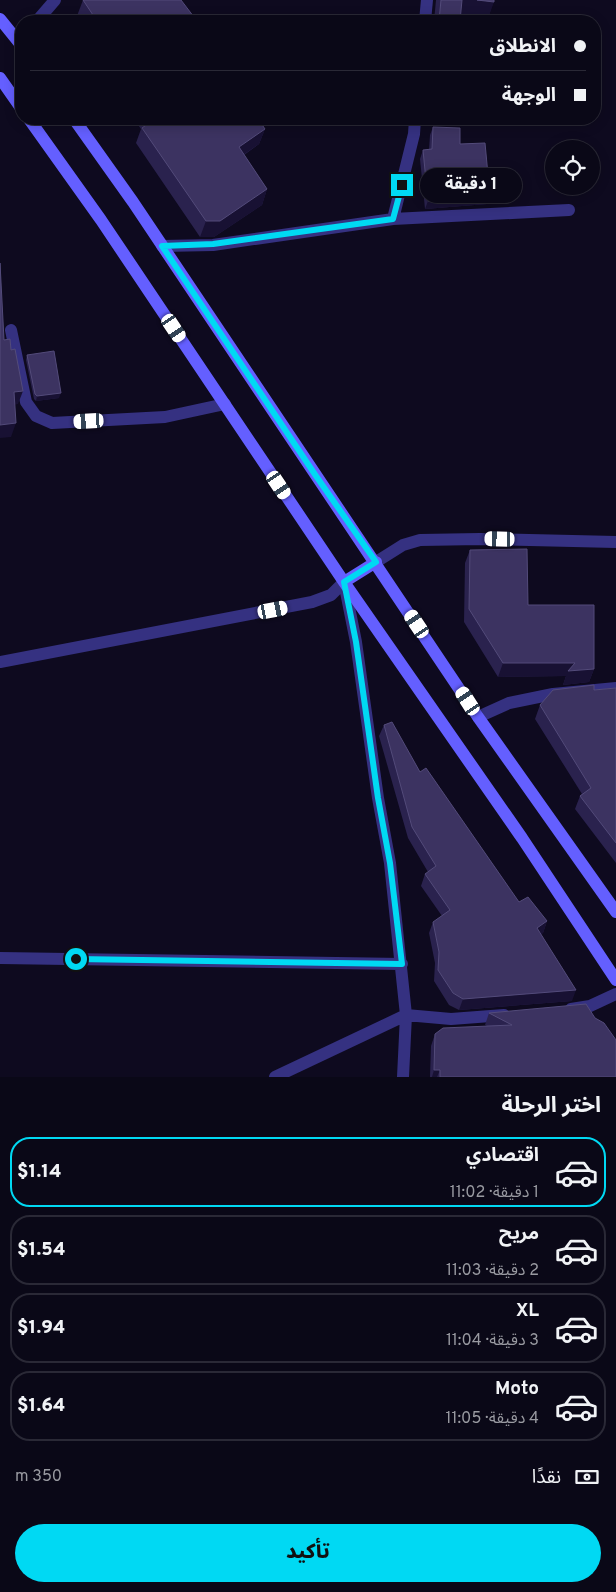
<!DOCTYPE html>
<html lang="ar">
<head>
<meta charset="utf-8">
<style>
  :root { --surface:#0a0817; --page:#181624; --text:#f1f3f6; --muted:#999aa1; --line:#2a2936; --accent:#00d9f3 }
  body { margin:0; font-family:Overpass,"Noto Sans Arabic",sans-serif; background:var(--page); color:var(--text); direction:rtl; height:100vh; display:flex; flex-direction:column; font-size:19px; white-space:nowrap }
  * { box-sizing:border-box; margin:0 }
  p { font-size:16px; color:var(--muted) }
  .icon { flex:none; width:28px; height:28px; fill:none; stroke:currentColor; stroke-width:2; stroke-linecap:round; stroke-linejoin:round }
  .map { position:relative; height:1077px; overflow:hidden; direction:ltr }
  .panel { display:flex; flex-direction:column; background:var(--surface); flex:1 }
  .panel>* { flex:none }
  .guide { position:absolute; left:15px; top:15px; width:586px; height:110px; border-radius:20px; box-shadow:0 2px 12px #0003,0 0 0 1px var(--line); direction:rtl; display:grid; align-content:center; height:110px; padding:0 15px; background:var(--surface) }
  .controls { position:absolute; left:545px; top:140px; display:grid; gap:10px }
  .controls a { display:grid; place-items:center; width:55px; height:55px; border-radius:50%; background:var(--surface); box-shadow:0 2px 12px #0003,0 0 0 1px var(--line); font-size:25px }
  .end { position:absolute; width:22px; height:22px; margin:-11px; border:6px solid #00d9f3; background:#111; box-shadow:0 0 0 2px #111 }
  .from { border-radius:50% }
  .bubble { position:absolute; height:35px; border-radius:18px; background:var(--surface); box-shadow:0 2px 12px #0003,0 0 0 1px var(--line); font-size:16px; font-weight:800; line-height:35px; text-align:center; direction:rtl }
  .car { position:absolute; width:15px; height:30px; margin:-15px -8px; border-radius:6px; box-shadow:0 0 4px 1px #0007; background:linear-gradient(#fff 24%,#345 0 40%,#fff 0 76%,#345 0 86%,#fff 0) }
  .guide b { display:flex; align-items:center; gap:18px; height:48px; font-size:19px }
  .guide b+b { border-top:1px solid var(--line) }
  .guide i { width:12px; height:12px; background:var(--text) }
  ul { padding:0; list-style:none }
  li { display:flex; align-items:center; gap:15px; height:70px; margin:0 10px 8px; padding:0 5px; border:2px solid var(--line); border-radius:20px }
  li div { flex:1 }
  li b { display:block; font-size:19px }
  li em { font-style:normal; font-weight:800 }
  li.selected { border-color:var(--accent) }
  li>.icon { width:45px; height:45px; stroke-width:1.5 }
  h2 { padding:0 15px; font-size:22px; line-height:60px }
  .pay { display:flex; align-items:center; gap:12px; height:55px; padding:0 15px; font-size:19px }
  .pay p { margin-inline-start:auto }
  .action { display:flex; gap:10px; margin-top:auto; padding:10px 15px }
  .action a { flex:1; height:58px; border-radius:30px; background:var(--accent); color:#111; font-size:20px; font-weight:800; line-height:58px; text-align:center }
  .map>svg:first-child { display:block }
  .lines { fill:none; stroke-linecap:round; stroke-linejoin:round }
  .minor { stroke:#353181; stroke-width:12 }
  .secondary { stroke:#645fff; stroke-width:12 }
  .wall { fill:#2a224e }
  .shaded-wall { fill:#181133 }
  .building { fill:#3c3361; stroke:#534b7a }
  .route { stroke:#00d9f3; stroke-width:6 }
</style>
</head>
<body>
<div class="map">
<svg width="616" height="1077" viewBox="0 0 616 1077">
  <rect width="100%" height="100%" fill="#0e0a1f"/>
  <g class="lines">
    <!-- minor -->
    <path class="minor" d="M37 21 55 0
      M425 21 427 0
      M393 219 569 210
      M162 246 213 245 393 219 414 134 415 119
      M11 330 26 402 36 416 52 423 165 417 225 404
      M376 562 403 545 420 540 480 539 616 542
      M344 582 356 642 378 798 390 863 406 1015 403 1077
      M0 662 312 602 331 595 344 582
      M478 717 509 703 553 694 616 688
      M0 958 402 964
      M571 1009 590 1006 616 994
      M275 1077 406 1015 451 1019 504 1015"/>
    <!-- secondary -->
    <path class="secondary" d="M0 19 21 45
      M0 78 21 108
      M29 119 101 220 344 582 522 838 616 980
      M74 119 133 202 478 717 616 912
      M344 582 376 562"/>
  </g>
  <!-- wall -->
  <path class="wall" d="M83 0 197 21H81L77 16Z
    M436 0H494L488 18 460 15V21H434Z
    M134 119H258L265 129 259 144 244 155 267 189 262 205 214 237H200L136 143 141 129Z
    M433 127 460 144 487 204 425 209 420 159 423 150H429L430 135Z
    M27 355 59 398 36 401 34 399 26 360Z
    M470 550 594 669 589 682 563 685 566 676 498 677 464 622 465 563Z
    M616 688V863L575 809 580 796 582 794 535 719 540 705 594 690Z
    M384 725 519 902 547 921 543 933 541 934 572 1001 459 1010 449 1005 434 981 435 963 429 933 433 922 442 916 421 886 425 874 428 872 408 838 379 736Z
    M489 1013 616 1077H430L431 1046 435 1034 487 1026 485 1025Z"/>
  <!-- shaded-wall -->
  <path class="shaded-wall" d="M462 0H477L494 2 488 18 456 15Z
    M265 129 259 144 233 162 239 147Z
    M267 189 262 205 214 237H200L206 221Z
    M490 196 487 204 425 209 428 201Z
    M23 391 18 404 9 406 14 392Z
    M61 393 59 398 36 401 37 396Z
    M16 423 11 437 0 438V425Z
    M503 663H575L594 669 589 682 563 685 566 676 498 677Z
    M547 921 543 933 533 939 537 928Z
    M576 990 572 1001 459 1010 463 999Z
    M434 1070H440L437 1077H432Z"/>
  <!-- building -->
  <path class="building" d="M83 0H181L197 21H97Z
    M441 0H462L460 21H439Z
    M477 0H494V2Z
    M150 119H258L265 129 239 147 267 189 220 221H206L142 128 152 121Z
    M433 127 460 128V144L485 143 490 196 428 201 423 150 432 149Z
    M0 263 4 340 10 339 11 350 15 349 23 391 14 392 16 423 0 425Z
    M54 351 61 393 37 396 35 394 27 355Z
    M527 549 528 605H594V669L568 671 575 663H503L469 609 470 550Z
    M594 685V690L616 688V843L580 796 591 788 540 705 553 690Z
    M392 722 420 772 426 768 519 902 528 897 547 921 537 928 576 990 463 999 453 993 438 970 439 952 433 922 450 910 425 874 436 866 412 827 384 725Z
    M586 1004 595 1018 604 1023 616 1040V1077H440V1070H434L435 1034 443 1028 512 1025 489 1013Z"/>
  <g class="lines">
    <!-- route -->
    <path class="route" d="M76 959 402 964 390 863 378 798 356 642 344 582 376 562 316 476 162 246 213 244 393 219 402 185"/>
  </g>
</svg>
<div class="controls">
<a><svg class="icon" aria-label="locate" viewBox="0 0 24 24"><circle cx="12" cy="12" r="6"/><path d="M12 2v4M12 18v4M2 12h4M18 12h4"/></svg></a>
</div>
<i class="end from" style="left:76px;top:959px"></i>
<i class="end" style="left:402px;top:185px"></i>
<div class="bubble" style="left:420px;top:168px;width:102px">1 دقيقة</div>
<i class="car" style="left:174px;top:328px;rotate:146deg"></i>
<i class="car" style="left:89px;top:421px;rotate:267deg"></i>
<i class="car" style="left:279px;top:485px;rotate:146deg"></i>
<i class="car" style="left:500px;top:539px;rotate:271deg"></i>
<i class="car" style="left:273px;top:610px;rotate:79deg"></i>
<i class="car" style="left:417px;top:624px;rotate:326deg"></i>
<i class="car" style="left:468px;top:701px;rotate:327deg"></i>
<div class="guide">
<b><i class="from"></i>الانطلاق</b>
<b><i></i>الوجهة</b>
</div>
</div>
<section class="panel">
<h2>اختر الرحلة</h2>
<ul>
<li class="selected"><svg class="icon" aria-label="car" viewBox="0 0 24 24"><path d="M5 17H2v-5l4-1 3-4h7l3 4 3 1v5h-3M9 17h6M6 11h13"/><circle cx="7" cy="17" r="2"/><circle cx="17" cy="17" r="2"/></svg><div><b>اقتصادي</b><p>1 دقيقة · 11:02</p></div><em>$1.14</em></li>
<li><svg class="icon" aria-label="car" viewBox="0 0 24 24"><path d="M5 17H2v-5l4-1 3-4h7l3 4 3 1v5h-3M9 17h6M6 11h13"/><circle cx="7" cy="17" r="2"/><circle cx="17" cy="17" r="2"/></svg><div><b>مريح</b><p>2 دقيقة · 11:03</p></div><em>$1.54</em></li>
<li><svg class="icon" aria-label="car" viewBox="0 0 24 24"><path d="M5 17H2v-5l4-1 3-4h7l3 4 3 1v5h-3M9 17h6M6 11h13"/><circle cx="7" cy="17" r="2"/><circle cx="17" cy="17" r="2"/></svg><div><b>XL</b><p>3 دقيقة · 11:04</p></div><em>$1.94</em></li>
<li><svg class="icon" aria-label="car" viewBox="0 0 24 24"><path d="M5 17H2v-5l4-1 3-4h7l3 4 3 1v5h-3M9 17h6M6 11h13"/><circle cx="7" cy="17" r="2"/><circle cx="17" cy="17" r="2"/></svg><div><b>Moto</b><p>4 دقيقة · 11:05</p></div><em>$1.64</em></li>
</ul>
<div class="pay"><svg class="icon" aria-label="cash" viewBox="0 0 24 24"><path d="M3 7h18v10H3z"/><circle cx="12" cy="12" r="2"/></svg>نقدًا<p>350 m</p></div>
<div class="action"><a>تأكيد</a></div>
</section>
</body>
</html>
